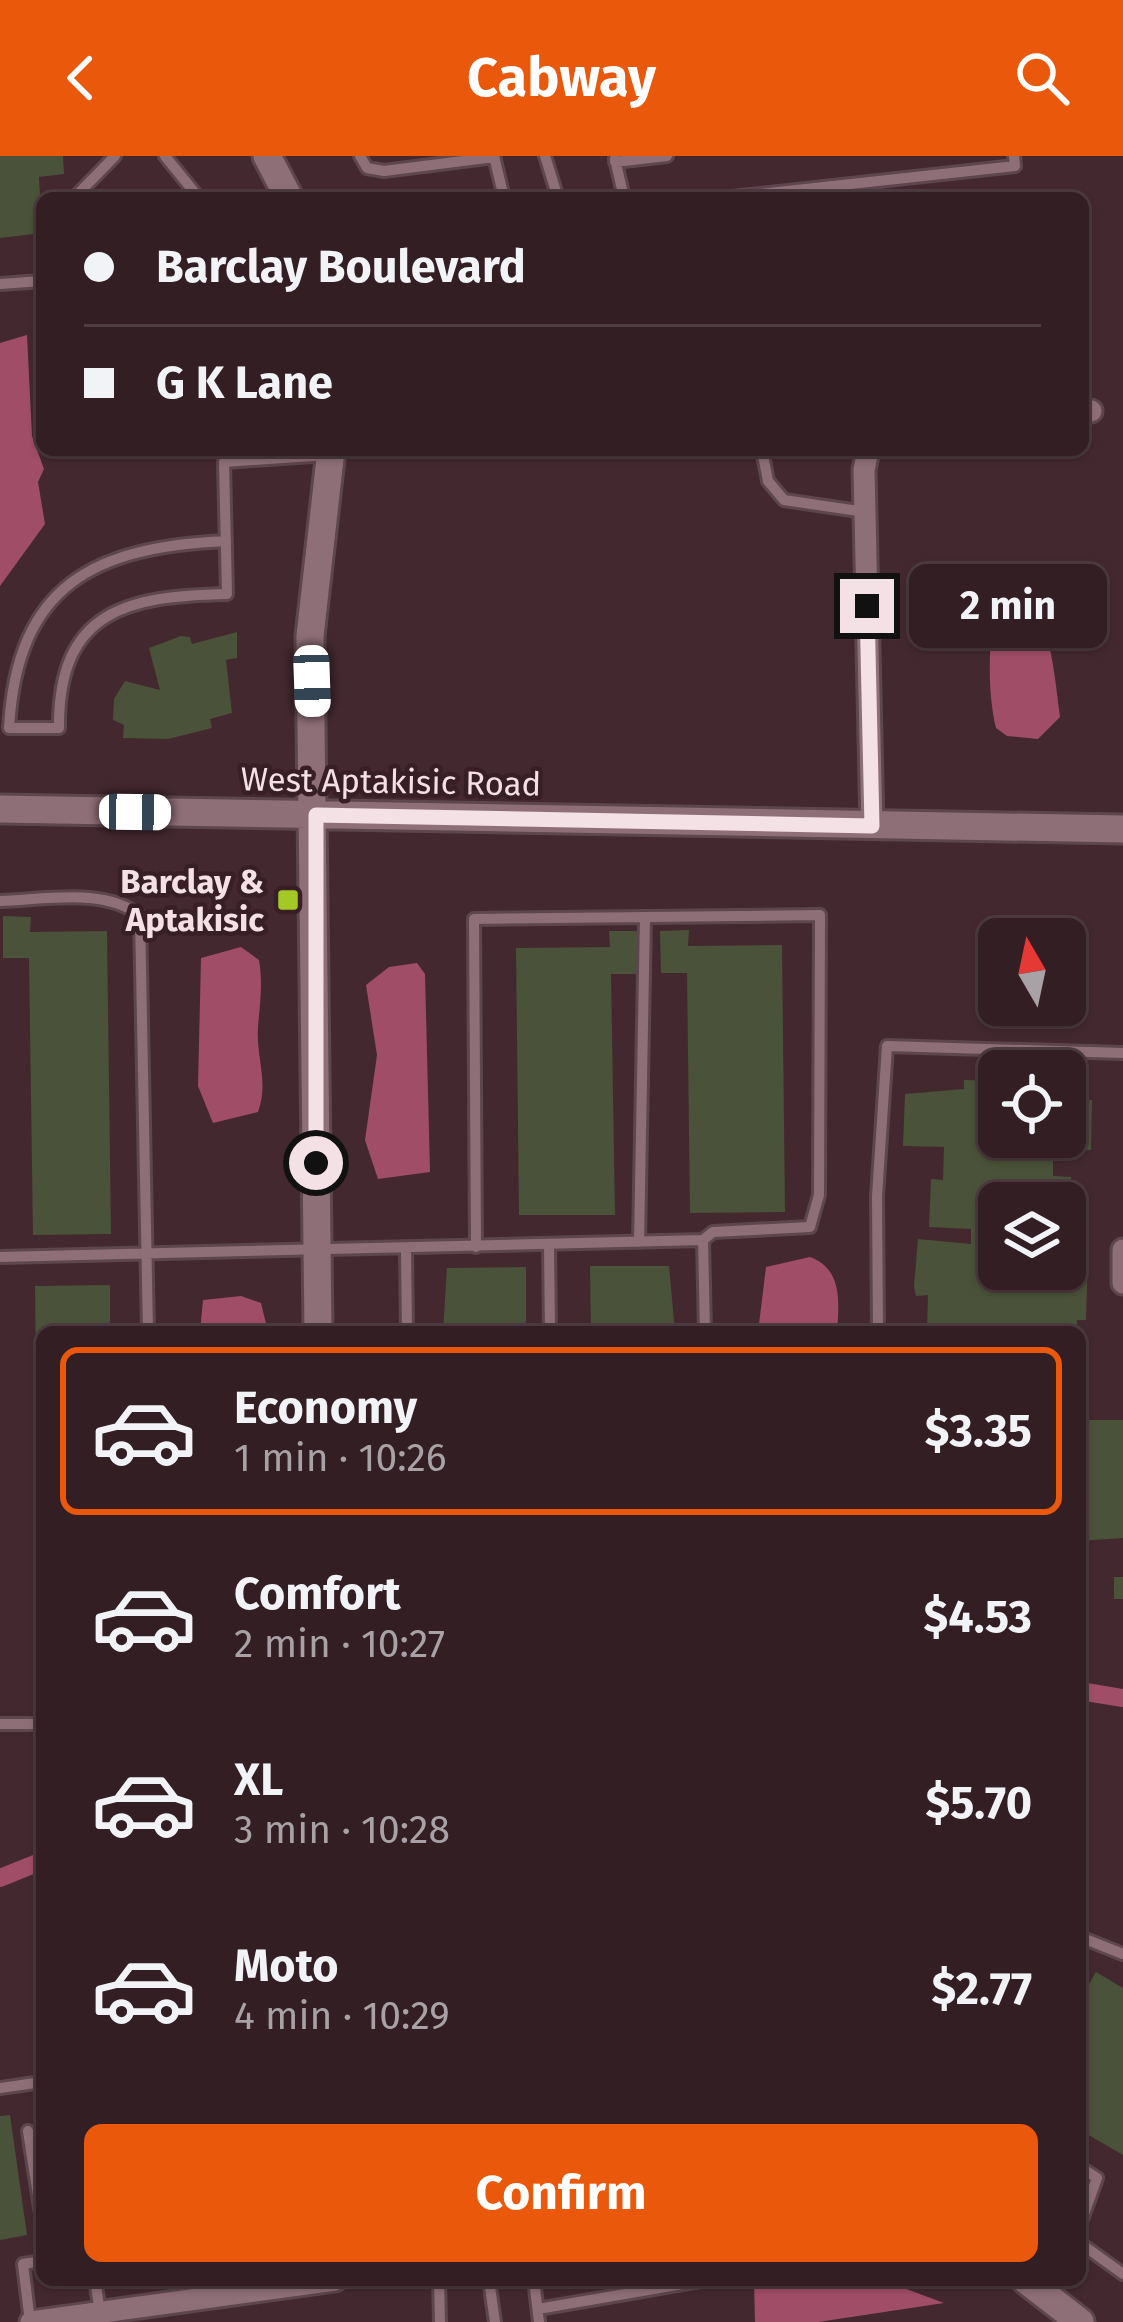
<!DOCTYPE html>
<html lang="en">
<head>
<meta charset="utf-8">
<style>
  :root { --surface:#321e23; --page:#3d2b30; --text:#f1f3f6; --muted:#a8a2a6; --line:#4d3c41; --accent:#ea580c }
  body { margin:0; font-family:"Fira Sans",sans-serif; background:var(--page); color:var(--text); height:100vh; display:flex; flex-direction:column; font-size:45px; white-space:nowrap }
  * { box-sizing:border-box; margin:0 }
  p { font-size:39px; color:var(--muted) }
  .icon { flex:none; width:66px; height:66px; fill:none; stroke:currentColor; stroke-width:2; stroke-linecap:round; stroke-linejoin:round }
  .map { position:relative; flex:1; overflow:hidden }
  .details { position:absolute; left:36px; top:1170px; width:1050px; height:960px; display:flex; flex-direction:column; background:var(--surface); border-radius:18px; box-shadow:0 3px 9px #0004,0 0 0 3px var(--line) }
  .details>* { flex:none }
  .guide { position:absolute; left:36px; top:36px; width:1053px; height:264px; border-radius:18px; box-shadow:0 3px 9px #0004,0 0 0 3px var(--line); display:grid; align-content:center; height:264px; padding:0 48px; background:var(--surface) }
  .needle { width:78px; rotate:351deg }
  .controls { position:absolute; left:978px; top:762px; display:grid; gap:24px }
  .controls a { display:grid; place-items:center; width:108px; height:108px; border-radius:18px; background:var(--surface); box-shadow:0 3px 9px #0004,0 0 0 3px var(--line); font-size:60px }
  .end { position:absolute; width:54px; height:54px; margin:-27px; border:15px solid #f3e1e5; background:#111; box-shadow:0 0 0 6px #111 }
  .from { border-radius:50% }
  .bubble { position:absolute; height:84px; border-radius:18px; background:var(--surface); box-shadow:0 3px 9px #0004,0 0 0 3px var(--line); font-size:39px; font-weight:700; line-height:84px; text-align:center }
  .car { position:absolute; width:36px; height:72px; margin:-36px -18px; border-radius:15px; box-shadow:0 0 9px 3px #0007; background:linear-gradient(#fff 24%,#345 0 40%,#fff 0 76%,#345 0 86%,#fff 0) }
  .guide b { display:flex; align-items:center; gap:42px; height:114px; font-size:45px }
  .guide b+b { border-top:3px solid var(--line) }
  .guide i { width:30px; height:30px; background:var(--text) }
  ul { padding:21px 0 0; list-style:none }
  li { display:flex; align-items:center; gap:36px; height:168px; margin:0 24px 18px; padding:0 24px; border:6px solid transparent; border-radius:18px }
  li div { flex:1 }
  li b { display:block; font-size:45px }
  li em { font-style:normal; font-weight:700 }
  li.on { border-color:var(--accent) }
  li>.icon { width:108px; height:108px; stroke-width:1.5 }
  .action { display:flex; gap:24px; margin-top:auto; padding:24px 48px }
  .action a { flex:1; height:138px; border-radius:18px; background:var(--accent); color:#fff; font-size:48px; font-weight:700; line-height:138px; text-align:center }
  header { display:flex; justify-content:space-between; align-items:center; height:156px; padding:0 48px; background:var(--accent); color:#fff; font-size:54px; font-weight:700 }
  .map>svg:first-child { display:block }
  .water { fill:#a04e68 }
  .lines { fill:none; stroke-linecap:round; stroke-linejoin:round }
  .canal { stroke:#a04e68; stroke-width:18 }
  .building { fill:#4a5239; fill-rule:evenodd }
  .lane-casing { stroke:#5d464d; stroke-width:16 }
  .street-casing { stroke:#5d464d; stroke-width:27 }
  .secondary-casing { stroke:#5d464d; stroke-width:33 }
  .lane { stroke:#8f6f77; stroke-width:10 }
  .street { stroke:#8f6f77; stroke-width:21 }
  .secondary { stroke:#8f6f77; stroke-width:27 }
  .route { stroke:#f3e1e5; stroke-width:15 }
  .poi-dot { fill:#a4c825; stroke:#381e25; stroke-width:4.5 }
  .labels { text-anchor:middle; stroke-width:9; stroke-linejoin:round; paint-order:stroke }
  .street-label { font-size:33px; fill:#f3e1e5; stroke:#381e25 }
  .poi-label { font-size:33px; font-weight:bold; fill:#f3e1e5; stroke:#381e25; text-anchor:end }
</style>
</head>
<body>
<header><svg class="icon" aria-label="back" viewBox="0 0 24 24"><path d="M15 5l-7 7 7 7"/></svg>Cabway<svg class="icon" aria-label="search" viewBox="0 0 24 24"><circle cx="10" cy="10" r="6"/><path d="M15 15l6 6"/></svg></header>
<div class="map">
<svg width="1123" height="2166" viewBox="0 0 1123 2166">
  <rect width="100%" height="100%" fill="#43282f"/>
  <!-- water -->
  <path class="water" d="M27 179 32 280 44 313 38 326 45 368 0 430V187Z
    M1012 410C1048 444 1054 513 1060 561L1038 583 1007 580 996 572C984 521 992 467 998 415Z
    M241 791 259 804C263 829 260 846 258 871 256 902 269 926 258 956L213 967 198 930 201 802Z
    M417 807 425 818 430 1016 378 1023 365 984 377 899 366 829 389 811Z
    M810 1101C843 1113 839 1147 837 1176H758L766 1111Z
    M241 1140 261 1147 268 1176H200L203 1144Z
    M754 2124H882L944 2147 818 2166H755Z"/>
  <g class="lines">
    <!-- canal -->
    <path class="canal" d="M1080 1535 1123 1542
      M0 1722 42 1705"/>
  </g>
  <!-- building -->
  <path class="building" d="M0 0H63L64 18 39 21 42 77 0 82Z
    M237 476V502L226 504 232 557 210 563 212 572 168 583 123 582 124 569 113 564 114 543 125 525 160 534 149 492 181 480 190 481 192 488Z
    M3 760 31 761 30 776 107 775 111 1078 33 1079 29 802H3Z
    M689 774 688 790 782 789 785 1056 690 1057 687 817H661L660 775Z
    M609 775H638L639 818H611L615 1059H519L516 792 610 791Z
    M964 924 999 925V981H1065V943L1092 944 1091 994 1053 993V1020L1071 1021 1070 1044H1081L1080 1066H1089L1086 1164H1077V1176H927L928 1139 916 1140 914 1130 918 1083 971 1088V1073L929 1071 931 1023 943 1024 944 991 903 990 905 938 964 933ZM999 1047H1065V1113H999Z
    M590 1110H669L675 1176H591Z
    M526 1111V1176H443L447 1112Z
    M110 1129V1176H42L38 1414 35 1130Z
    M1080 1264H1123V1382L1080 1385Z
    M1114 1421H1123V1443H1114Z
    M1096 1816 1123 1832V1999L1080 1974V1844Z
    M10 1959 27 2079 0 2084V1960Z"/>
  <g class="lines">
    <defs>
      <path id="lane" d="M165 0 199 42
        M360 0 367 12 384 15 494 1
        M494 0 504 42
        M545 0 558 42
        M615 3 624 42
        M615 6 667 0
        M74 42 115 0
        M723 42 1015 10 1014 0
        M0 128 42 125
        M762 294 768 325 784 344 865 356
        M226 385C95 391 17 428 9 572H59C58 454 128 440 227 438L224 306 327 299
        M0 745C43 744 106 731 140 760L148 1176
        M703 1084 705 1176
        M639 1086 645 761
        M549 1089 550 1176
        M406 1094 407 1176
        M0 1101 703 1084 713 1076 810 1071 819 1039 820 759 474 763 476 1091
        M878 1176 877 1040 887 890 1123 897
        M0 1568H42
        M1080 1781 1123 1798
        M0 1932 42 1926
        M28 1975 42 2065
        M1080 2011 1097 2022 1080 2069
        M1080 2087 1123 2118
        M95 2124 100 2156
        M439 2124 440 2166
        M489 2124 495 2166
        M534 2124 539 2166
        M538 2153 706 2124
        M30 2166 23 2108 42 2105"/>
      <path id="street" d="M1083 256 1091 255
        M868 294 864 314 872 671
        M1123 1094V1127
        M31 2166 335 2124"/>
      <path id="secondary" d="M267 0 289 42
        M0 653 1123 673
        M318 1176 310 480 331 294
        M1026 2124 1080 2166"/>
    </defs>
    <!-- lane casing -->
    <use href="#lane" class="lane-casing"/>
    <!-- street casing -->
    <use href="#street" class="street-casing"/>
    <!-- secondary casing -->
    <use href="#secondary" class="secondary-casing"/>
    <!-- lane -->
    <use href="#lane" class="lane"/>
    <!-- street -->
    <use href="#street" class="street"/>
    <!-- secondary -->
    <use href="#secondary" class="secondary"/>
  </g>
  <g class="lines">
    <!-- route -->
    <path class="route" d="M316 1007V659L872 670 867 450"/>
  </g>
  <!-- markers -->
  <rect class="poi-dot" x="276" y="732" width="24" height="24" rx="6"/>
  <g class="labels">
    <!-- street labels -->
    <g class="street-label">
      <text transform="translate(391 625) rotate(1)" y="12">West Aptakisic Road</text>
    </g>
    <!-- poi labels -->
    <g class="poi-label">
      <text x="264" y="737">Barclay &amp;<tspan x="264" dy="38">Aptakisic</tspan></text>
    </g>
  </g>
</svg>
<div class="controls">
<a><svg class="needle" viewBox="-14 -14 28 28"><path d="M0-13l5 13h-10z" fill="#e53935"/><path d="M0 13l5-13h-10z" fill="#a8a2a6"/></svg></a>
<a><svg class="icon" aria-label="locate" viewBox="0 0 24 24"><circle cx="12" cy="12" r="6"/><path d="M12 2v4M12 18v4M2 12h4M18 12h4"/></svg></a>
<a><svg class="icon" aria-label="layers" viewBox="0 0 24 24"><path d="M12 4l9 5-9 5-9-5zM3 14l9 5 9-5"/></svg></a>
</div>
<i class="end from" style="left:316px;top:1007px"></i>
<i class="end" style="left:867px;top:450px"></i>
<div class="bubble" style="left:909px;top:408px;width:198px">2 min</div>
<i class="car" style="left:312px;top:525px;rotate:178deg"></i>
<i class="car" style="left:135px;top:656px;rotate:91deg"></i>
<div class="guide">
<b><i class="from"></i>Barclay Boulevard</b>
<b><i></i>G K Lane</b>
</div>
<section class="details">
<ul>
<li class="on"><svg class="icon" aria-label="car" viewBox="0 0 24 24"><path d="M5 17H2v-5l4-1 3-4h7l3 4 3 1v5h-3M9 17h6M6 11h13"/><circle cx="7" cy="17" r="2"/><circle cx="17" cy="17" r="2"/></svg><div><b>Economy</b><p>1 min · 10:26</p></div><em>$3.35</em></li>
<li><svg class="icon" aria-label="car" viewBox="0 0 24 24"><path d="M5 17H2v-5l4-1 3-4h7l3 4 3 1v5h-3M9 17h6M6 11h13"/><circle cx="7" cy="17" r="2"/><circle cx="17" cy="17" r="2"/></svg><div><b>Comfort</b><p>2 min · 10:27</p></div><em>$4.53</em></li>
<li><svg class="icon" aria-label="car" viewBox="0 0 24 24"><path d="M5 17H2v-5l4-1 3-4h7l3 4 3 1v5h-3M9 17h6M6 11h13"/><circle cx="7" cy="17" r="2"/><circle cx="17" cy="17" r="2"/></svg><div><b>XL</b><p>3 min · 10:28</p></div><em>$5.70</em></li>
<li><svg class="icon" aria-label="car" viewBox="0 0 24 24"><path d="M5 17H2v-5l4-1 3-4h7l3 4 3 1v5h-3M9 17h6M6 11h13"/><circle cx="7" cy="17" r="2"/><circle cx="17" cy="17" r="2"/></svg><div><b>Moto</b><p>4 min · 10:29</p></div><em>$2.77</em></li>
</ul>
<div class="action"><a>Confirm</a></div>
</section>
</div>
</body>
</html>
